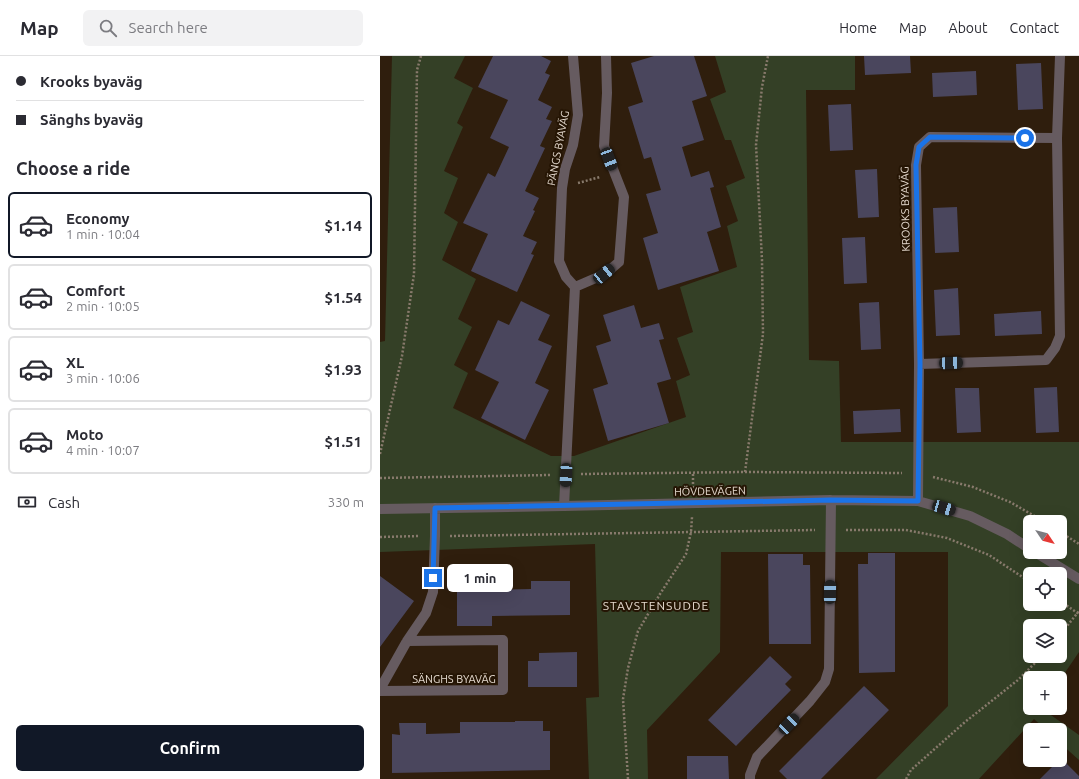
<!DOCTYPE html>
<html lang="en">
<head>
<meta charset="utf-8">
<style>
  :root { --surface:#fff; --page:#f2f2f3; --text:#2b2b33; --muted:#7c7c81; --line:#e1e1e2; --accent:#111827 }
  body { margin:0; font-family:Ubuntu,sans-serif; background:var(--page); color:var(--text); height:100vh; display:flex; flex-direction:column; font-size:15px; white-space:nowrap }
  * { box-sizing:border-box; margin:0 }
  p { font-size:13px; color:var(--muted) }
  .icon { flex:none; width:22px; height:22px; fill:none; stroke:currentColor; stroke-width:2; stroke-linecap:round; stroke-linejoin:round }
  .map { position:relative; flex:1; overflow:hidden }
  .sheet { display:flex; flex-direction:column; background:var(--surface); width:380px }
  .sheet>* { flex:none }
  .guide { display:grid; align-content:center; height:88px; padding:0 16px; background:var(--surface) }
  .needle { width:26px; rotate:125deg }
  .buttons { position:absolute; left:643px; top:459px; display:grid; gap:8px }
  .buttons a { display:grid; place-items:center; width:44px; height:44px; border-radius:6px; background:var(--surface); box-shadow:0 4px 16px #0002; font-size:20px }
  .end { position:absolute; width:18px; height:18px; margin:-9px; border:5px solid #1a73e8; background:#fff; box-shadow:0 0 0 2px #fff }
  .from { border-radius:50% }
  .bubble { position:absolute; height:28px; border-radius:6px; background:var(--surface); box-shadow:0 4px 16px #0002; font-size:13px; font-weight:600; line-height:28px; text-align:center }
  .car { position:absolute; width:12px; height:24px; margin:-12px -6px; border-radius:5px; box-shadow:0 0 3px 1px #0007; background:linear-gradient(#222 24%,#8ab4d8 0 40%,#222 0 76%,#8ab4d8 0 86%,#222 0) }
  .guide b { display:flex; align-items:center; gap:14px; height:38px; font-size:15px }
  .guide b+b { border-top:1px solid var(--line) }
  .guide i { width:10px; height:10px; background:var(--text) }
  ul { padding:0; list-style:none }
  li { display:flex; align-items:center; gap:12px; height:66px; margin:0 8px 6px; padding:0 8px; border:2px solid var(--line); border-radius:6px }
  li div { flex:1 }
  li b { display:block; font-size:15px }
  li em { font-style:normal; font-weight:600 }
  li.selected { border-color:var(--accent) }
  li>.icon { width:36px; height:36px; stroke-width:1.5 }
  h2 { padding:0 16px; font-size:18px; line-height:48px }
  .pay { display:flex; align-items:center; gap:10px; height:44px; padding:0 16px; font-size:15px }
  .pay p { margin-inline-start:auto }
  .action { display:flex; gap:8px; margin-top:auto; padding:8px 16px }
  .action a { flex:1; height:46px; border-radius:6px; background:var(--accent); color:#fff; font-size:16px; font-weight:600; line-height:46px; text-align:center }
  header { display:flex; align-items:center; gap:24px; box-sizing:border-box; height:56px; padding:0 20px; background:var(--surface); border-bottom:1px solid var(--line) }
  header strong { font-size:19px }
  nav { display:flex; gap:22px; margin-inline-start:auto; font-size:14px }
  .search { width:280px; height:36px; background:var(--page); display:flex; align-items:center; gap:10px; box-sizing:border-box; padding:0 14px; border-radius:6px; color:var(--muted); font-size:15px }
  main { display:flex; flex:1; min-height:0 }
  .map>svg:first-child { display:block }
  .green { fill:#344026; fill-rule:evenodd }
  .building { fill:#4a465d }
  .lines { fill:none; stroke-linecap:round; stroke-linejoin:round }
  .path { stroke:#887a6c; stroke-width:2.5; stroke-dasharray:2 2; stroke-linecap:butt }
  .minor { stroke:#665b60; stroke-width:10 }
  .route { stroke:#1a73e8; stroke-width:5 }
  .labels { text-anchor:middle; stroke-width:4; stroke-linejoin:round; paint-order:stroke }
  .street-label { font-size:11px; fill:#e7dcd1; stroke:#251504 }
  .neighbourhood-label { font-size:12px; letter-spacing:1px; fill:#e7dcd1; stroke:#251504 }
</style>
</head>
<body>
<header>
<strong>Map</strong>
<div class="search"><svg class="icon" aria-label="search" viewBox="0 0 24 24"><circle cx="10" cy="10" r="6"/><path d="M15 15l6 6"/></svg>Search here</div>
<nav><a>Home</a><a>Map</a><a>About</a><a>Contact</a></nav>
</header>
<main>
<section class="sheet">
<div class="guide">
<b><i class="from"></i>Krooks byaväg</b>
<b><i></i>Sänghs byaväg</b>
</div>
<h2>Choose a ride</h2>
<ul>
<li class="selected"><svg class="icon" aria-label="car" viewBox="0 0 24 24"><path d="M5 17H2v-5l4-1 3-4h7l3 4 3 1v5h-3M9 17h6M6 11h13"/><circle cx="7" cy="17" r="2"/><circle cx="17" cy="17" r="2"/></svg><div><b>Economy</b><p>1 min · 10:04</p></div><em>$1.14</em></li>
<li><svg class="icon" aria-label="car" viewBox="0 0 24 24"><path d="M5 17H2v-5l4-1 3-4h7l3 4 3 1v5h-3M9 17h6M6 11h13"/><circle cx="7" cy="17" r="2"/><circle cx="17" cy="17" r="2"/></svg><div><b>Comfort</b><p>2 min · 10:05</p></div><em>$1.54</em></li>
<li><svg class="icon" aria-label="car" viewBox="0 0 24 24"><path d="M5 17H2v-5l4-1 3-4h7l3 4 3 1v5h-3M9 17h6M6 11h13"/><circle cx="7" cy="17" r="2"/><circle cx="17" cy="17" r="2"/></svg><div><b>XL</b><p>3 min · 10:06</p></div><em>$1.93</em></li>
<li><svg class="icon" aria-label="car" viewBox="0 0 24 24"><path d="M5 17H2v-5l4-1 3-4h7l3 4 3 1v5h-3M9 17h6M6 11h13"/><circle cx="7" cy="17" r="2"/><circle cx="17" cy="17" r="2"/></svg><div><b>Moto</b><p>4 min · 10:07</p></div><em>$1.51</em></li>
</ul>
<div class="pay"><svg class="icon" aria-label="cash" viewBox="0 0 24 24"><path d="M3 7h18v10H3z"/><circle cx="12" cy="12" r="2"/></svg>Cash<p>330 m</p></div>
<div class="action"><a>Confirm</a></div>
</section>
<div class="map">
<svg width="699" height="723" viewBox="0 0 699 723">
  <rect width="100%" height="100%" fill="#2f1e0d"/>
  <!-- green -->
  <path class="green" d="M12 0H85L74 22 93 32 77 67 83 71 64 115 78 122 64 157 78 166 62 204 96 223 78 263 92 271 74 309 88 317 73 352 171 400H194L306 361 296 325 310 319 297 282 313 276 300 231 357 211 347 170 358 165 346 130 365 122 351 84H345L330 43 346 36 335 0H475V34H426L429 304 459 305 461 386H699V596L680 624V622H650V652H661L699 679V704L680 687V674H666L654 663 599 723H496L568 650V496H341L340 596 267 674 268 723H209L206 642 219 641 215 488 0 496V286L5 285ZM650 466H680V496H650ZM650 518H680V548H650ZM650 570H680V600H650Z"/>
  <!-- building -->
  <path class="building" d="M113 0H161L171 5 165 17 170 19 158 44 172 51 166 63 172 65 160 90 165 92 145 135 159 142 153 154 155 155 143 180 157 186 151 198 154 199 137 236 91 215 108 178 83 167 108 117 115 121 129 91 110 82 128 44 98 31Z
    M274 0H314L327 40 312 45 324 84 302 91 311 121 329 115 334 131 330 132 341 171 327 176 339 215 278 234 263 182 278 177 266 138 281 134 271 101 264 103 248 51 263 46 251 7Z
    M484 0H530L531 17 485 19Z
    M661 7 663 53 638 54 636 8Z
    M596 15 597 39 553 41 552 17Z
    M471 48 473 94 450 95 448 49Z
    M497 113 499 161 478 162 475 114Z
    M577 151 579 196 555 197 553 152Z
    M485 181 487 227 464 228 462 182Z
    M578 232 580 279 556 280 554 234Z
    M141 245 170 259 158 284 172 290 155 327 169 334 145 384 101 362 119 326 95 314 118 264 129 269Z
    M499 246 501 293 481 294 479 247Z
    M254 249 261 272 279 267 284 283 279 284 291 323 277 327 289 367 228 385 213 333 228 328 216 290 231 285 223 259Z
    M661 255 662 278 615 280 614 258Z
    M677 331 679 376 656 377 654 332Z
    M575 332H599L601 376 577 377Z
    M520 353 521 376 474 378 473 355Z
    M488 497H515V616L479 617 478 508H488Z
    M388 498H423V509H430L431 588H389Z
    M112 519V534L151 533V525H190V559L112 560V570H77V531H85L84 520Z
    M0 520 34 545 0 591Z
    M197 596V631H148V605H159V597Z
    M390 600 412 621 405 628 411 634 356 690 328 664Z
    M484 630 509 654 441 723H407L399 715Z
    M135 665H163V675H170V714L12 717V678L20 679 19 667H46V678L80 677V666H135Z
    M307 700H348L349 723H307Z
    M681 702 699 720V723H660Z"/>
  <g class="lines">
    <!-- path -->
    <path class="path" d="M198 127 220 121
      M0 398 22 300 34 218 37 14 41 0
      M365 416 383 278 382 204 376 89 382 31 388 0
      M201 418 365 416 522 417
      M553 421 593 431 630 446 665 466
      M0 422 170 419
      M313 432V417
      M466 474H526L567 482 609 499 650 526
      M680 476 699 488
      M70 480 435 474
      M0 481 39 480
      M680 545 699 558
      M680 579 699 555
      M248 723 243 643 248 612 258 575 280 538 306 498 311 476 312 461
      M526 723 531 714 585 666 638 624 662 600"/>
    <!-- minor -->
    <path class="minor" d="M195 231 225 218 239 206 244 141 224 90 227 37 226 0
      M539 308 666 304 675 292 680 280 677 82 680 0
      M538 445 539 308 536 109 539 91 550 81 677 82
      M184 450 195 231 186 221 179 205 182 132 185 113 193 89 198 59 193 0
      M0 453 184 450 451 444 538 445 590 460 627 478 650 493
      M655 496 699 523
      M0 633 27 585 46 557 53 536 55 480V452
      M0 635 123 634V584L27 585
      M370 723V719L377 701 430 645 445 626 449 613 451 444"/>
  </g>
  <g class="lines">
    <!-- route -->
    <path class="route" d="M53 522 55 452 451 444 538 445 540 308 536 109 539 91 550 81 645 82"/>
  </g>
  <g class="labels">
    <!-- street labels -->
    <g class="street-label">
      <text transform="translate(178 92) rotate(-79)" y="4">PÄNGS BYAVÄG</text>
      <text transform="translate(525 153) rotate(-91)" y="4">KROOKS BYAVÄG</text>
      <text transform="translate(330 435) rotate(-1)" y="4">HÖVDEVÄGEN</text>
      <text x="74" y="627">SÄNGHS BYAVÄG</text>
    </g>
    <!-- neighbourhood labels -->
    <g class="neighbourhood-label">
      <text x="276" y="554">STAVSTENSUDDE</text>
    </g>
  </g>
</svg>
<div class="buttons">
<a><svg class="needle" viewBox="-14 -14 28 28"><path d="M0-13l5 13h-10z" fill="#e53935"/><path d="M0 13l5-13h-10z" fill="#7c7c81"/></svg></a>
<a><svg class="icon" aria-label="locate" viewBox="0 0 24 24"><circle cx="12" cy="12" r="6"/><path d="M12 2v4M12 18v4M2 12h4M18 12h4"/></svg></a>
<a><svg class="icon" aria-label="layers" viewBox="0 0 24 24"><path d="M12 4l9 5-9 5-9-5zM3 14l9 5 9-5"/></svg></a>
<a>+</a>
<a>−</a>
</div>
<i class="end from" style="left:645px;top:82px"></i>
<i class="end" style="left:53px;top:522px"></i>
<div class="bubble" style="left:67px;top:508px;width:66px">1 min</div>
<i class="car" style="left:229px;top:103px;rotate:159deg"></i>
<i class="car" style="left:224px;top:218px;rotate:51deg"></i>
<i class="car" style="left:571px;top:307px;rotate:88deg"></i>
<i class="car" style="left:186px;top:419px;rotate:183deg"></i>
<i class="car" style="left:564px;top:452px;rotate:106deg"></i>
<i class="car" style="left:450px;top:536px;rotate:1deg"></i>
<i class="car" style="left:409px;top:668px;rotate:44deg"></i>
</div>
</main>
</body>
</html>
